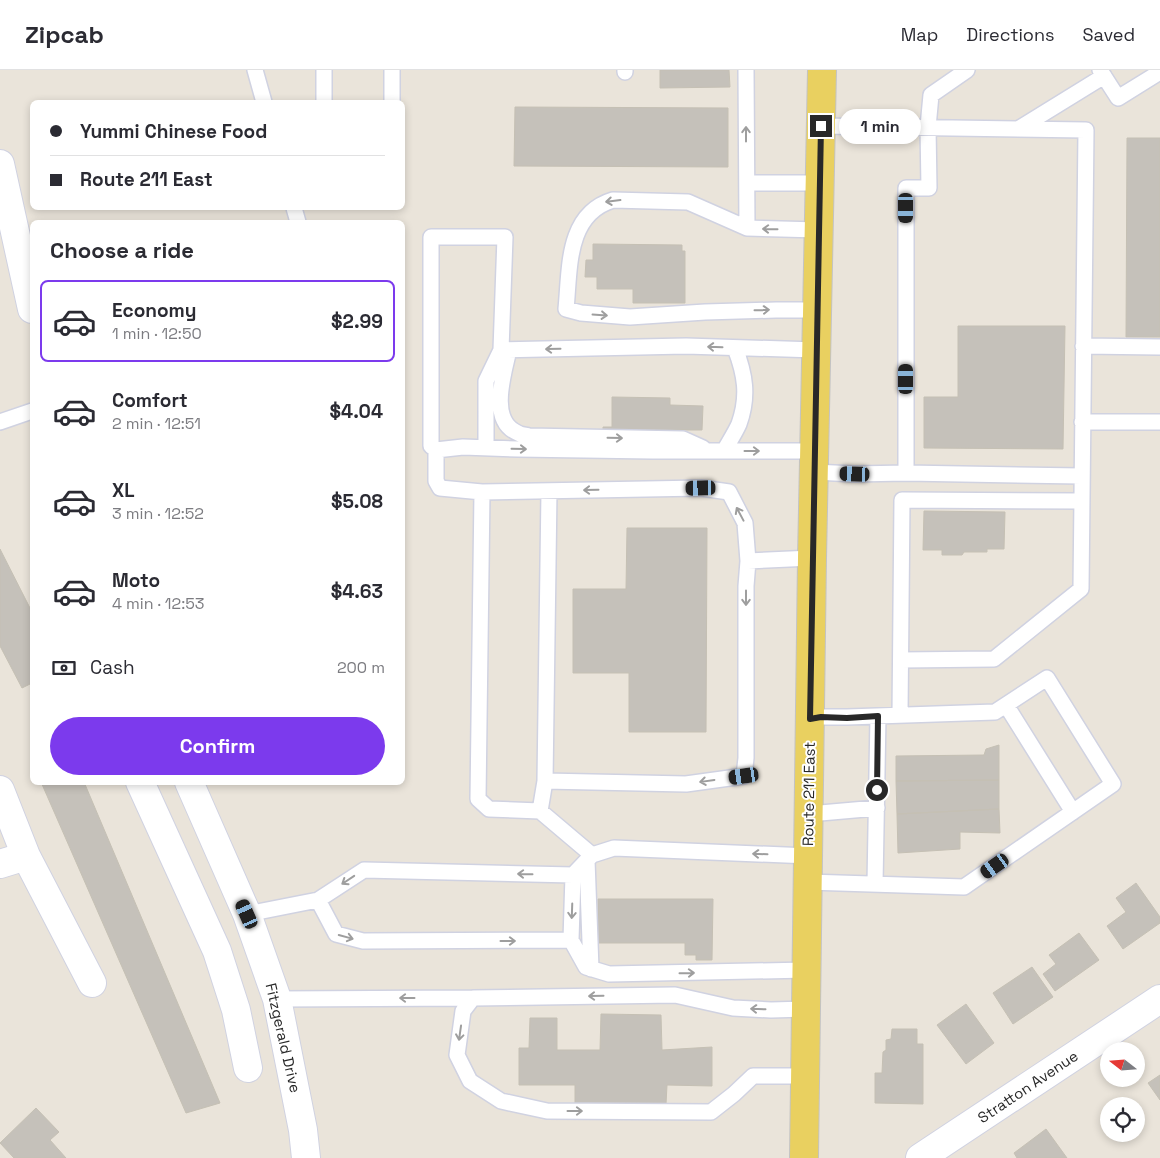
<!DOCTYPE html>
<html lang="en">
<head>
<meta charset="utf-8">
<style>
  :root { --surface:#fff; --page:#f7f7f7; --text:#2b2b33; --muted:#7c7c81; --line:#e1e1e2; --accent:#7c3aed }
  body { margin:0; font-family:"Space Grotesk",sans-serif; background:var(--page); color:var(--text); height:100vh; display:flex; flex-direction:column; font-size:19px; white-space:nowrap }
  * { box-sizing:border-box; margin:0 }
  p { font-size:16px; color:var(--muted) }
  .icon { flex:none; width:28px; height:28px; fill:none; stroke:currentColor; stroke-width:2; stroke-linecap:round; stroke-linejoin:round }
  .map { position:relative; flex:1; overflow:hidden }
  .details { position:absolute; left:30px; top:150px; width:375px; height:565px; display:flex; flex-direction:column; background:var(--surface); border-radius:8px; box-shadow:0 2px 8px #0003 }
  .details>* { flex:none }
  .top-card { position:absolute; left:30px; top:30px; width:375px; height:110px; border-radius:8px; box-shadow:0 2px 8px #0003; display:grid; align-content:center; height:110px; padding:0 20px; background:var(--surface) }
  .needle { width:32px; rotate:287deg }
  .tools { position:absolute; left:1100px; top:972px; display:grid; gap:10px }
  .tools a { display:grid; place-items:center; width:45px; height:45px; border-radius:50%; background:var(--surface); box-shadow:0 2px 8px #0003; font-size:25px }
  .end { position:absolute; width:22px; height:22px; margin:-11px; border:6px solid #282828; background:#fff; box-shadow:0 0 0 2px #fff }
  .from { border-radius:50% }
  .bubble { position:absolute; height:35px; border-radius:18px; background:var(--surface); box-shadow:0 2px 8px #0003; font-size:16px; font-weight:800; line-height:35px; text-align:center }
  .car { position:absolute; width:15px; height:30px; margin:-15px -8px; border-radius:6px; box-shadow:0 0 4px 1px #0007; background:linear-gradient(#222 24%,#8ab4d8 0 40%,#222 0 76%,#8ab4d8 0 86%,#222 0) }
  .top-card b { display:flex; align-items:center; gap:18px; height:48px; font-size:19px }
  .top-card b+b { border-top:1px solid var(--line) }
  .top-card i { width:12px; height:12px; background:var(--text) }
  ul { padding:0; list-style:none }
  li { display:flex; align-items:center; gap:15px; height:82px; margin:0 10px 8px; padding:0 10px; border:2px solid transparent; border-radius:8px }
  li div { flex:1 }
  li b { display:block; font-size:19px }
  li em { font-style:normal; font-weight:800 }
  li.on { border-color:var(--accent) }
  li>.icon { width:45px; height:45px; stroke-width:1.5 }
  h2 { padding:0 20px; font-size:22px; line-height:60px }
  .pay { display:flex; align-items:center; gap:12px; height:55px; padding:0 20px; font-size:19px }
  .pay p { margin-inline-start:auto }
  .action { display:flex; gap:10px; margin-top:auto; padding:10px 20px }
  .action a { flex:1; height:58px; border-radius:30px; background:var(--accent); color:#fff; font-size:20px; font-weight:800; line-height:58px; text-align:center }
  header { display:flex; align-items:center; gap:30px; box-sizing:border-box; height:70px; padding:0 25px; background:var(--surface); border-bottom:1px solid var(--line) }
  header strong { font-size:24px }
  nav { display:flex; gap:28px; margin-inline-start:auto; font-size:18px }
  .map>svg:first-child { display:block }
  .building { fill:#c5c1ba; stroke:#c5c0b4 }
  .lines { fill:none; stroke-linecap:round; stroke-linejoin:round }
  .lane-casing { stroke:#d0d2e1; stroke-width:18 }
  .street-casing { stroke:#d0d2e1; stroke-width:30 }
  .primary-casing { stroke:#c3c3c3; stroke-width:30 }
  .lane { stroke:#fff; stroke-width:15 }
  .street { stroke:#fff; stroke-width:28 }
  .primary { stroke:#e9d060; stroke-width:28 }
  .oneway { stroke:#9e9e9e }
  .route { stroke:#282828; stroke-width:6 }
  .labels { text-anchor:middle; stroke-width:4; stroke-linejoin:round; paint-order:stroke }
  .street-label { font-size:15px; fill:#282828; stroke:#fff }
</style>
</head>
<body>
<header>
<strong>Zipcab</strong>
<nav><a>Map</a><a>Directions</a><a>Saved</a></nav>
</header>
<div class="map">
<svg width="1160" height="1088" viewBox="0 0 1160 1088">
  <rect width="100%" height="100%" fill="#eae4da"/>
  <!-- building -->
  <path class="building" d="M660 0H729L730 17 660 18Z
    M515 37 728 38V97L514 96Z
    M1127 68H1160V267H1126Z
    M593 174 682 175V181H685V233H633V219H597V207H585L586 190H593Z
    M958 256H1065L1063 379 924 378V327H958Z
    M612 327 670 328V335L703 336 702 360H673V365L603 364V357H612Z
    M924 441 1005 442 1004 479H987V482H964L962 485H942V480H923Z
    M627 458H707L706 662H629V603H573V519H626Z
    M0 479 32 542V613L22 618 0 576Z
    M999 675V710L896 711V686L984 685 986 679Z
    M999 710V739L897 744 896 711Z
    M41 712H84L220 1033 186 1043Z
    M999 739 1000 763 960 762V779L898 783 897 744Z
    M1136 813 1160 847V853L1123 879 1107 856 1126 842 1116 828Z
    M598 829H713L712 890H696V885H685V873H598Z
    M1079 863 1099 890 1055 921 1043 904 1056 894 1049 885Z
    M1032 897 1053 927 1013 954 993 923Z
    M966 934 994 973 966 994 937 955Z
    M601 944 661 945 662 980 712 977V1016L667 1015 666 1034 575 1033V1015H519V978H529L530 948H557V980H600Z
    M892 959H917V974H923V1034L875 1033V1003H882L883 982 886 980V970L891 969Z
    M1160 1005V1030L1148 1013Z
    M36 1038 59 1062 50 1070 66 1088H14L0 1073Z
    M1046 1059 1067 1088H1017L1014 1083Z"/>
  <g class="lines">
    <defs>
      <path id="lane" d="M255 0 264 32
        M625 0V2
        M746 0 747 158
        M1100 0 1118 28 1160 2
        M324 32V0
        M392 32V0
        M821 56 1086 60 1081 519 994 589 901 590
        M1018 59 1104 6
        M747 113H820
        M294 138 298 152
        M817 240H776L705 242 630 247 581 243 566 239C570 199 566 144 613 130L688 132 747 158 819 160
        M1083 276 1160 277
        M501 280 505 167H431V376L436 380V411L440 418 482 422 701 418 729 422 745 453 748 491
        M509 280C504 303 488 351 518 363 521 365 526 365 529 366L683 369 703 378
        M0 352 32 341
        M1082 352H1160
        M486 378V311L501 280 686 276 816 280
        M436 380 463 377 518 379 652 381H814
        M724 381C729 372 735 363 739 354 749 326 745 304 735 278
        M814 402 855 404 906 403 1081 406
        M906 403V118H929L928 57 931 25 967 0
        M482 422 478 729 489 739 540 741 545 711 549 421
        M1006 635 1073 742
        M900 645 902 430 1081 431
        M545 711 686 714 744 706 746 688V516L748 491 812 488
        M540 741 592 785
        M809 744 877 738
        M587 790 591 899
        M808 812 964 817 1113 714 1047 608 995 642 847 647H821L810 649
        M875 814 878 646
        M318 830 336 864 363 871 571 870
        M247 844 318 830 364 800 573 805
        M807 900 609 904 586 897 571 870 573 805 592 785 614 778 809 786
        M277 929 473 928
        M806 1006H753L734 1024 711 1042 547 1041 501 1031 470 1011 457 985 463 941 473 928 675 925 733 938 771 940 806 939"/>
      <path id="street" d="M0 94 32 239
        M140 712 217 881 236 940 248 998
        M189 712 247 844 277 929 303 1060 306 1088
        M0 720 26 786
        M0 794 26 786 92 913
        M920 1088 1160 929"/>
      <path id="primary" d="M804 1088 812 488 822 0"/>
    </defs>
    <!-- lane casing -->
    <use href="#lane" class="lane-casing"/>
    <!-- street casing -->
    <use href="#street" class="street-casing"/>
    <!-- primary casing -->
    <use href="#primary" class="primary-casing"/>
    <!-- lane -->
    <use href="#lane" class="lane"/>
    <!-- street -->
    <use href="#street" class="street"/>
    <!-- primary -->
    <use href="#primary" class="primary"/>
  </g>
  <!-- one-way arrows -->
  <defs><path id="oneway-shaft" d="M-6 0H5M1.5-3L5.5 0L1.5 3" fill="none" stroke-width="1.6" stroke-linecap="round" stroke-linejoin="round" transform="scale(1.25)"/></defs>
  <g class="oneway">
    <use href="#oneway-shaft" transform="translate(746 64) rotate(-90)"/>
    <use href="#oneway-shaft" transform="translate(613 131) rotate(173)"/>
    <use href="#oneway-shaft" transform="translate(770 159) rotate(-179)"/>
    <use href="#oneway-shaft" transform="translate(762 240) rotate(-2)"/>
    <use href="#oneway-shaft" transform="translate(600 245) rotate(4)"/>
    <use href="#oneway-shaft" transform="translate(715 277) rotate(-178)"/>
    <use href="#oneway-shaft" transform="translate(553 279) rotate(179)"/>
    <use href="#oneway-shaft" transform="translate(615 368) rotate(1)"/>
    <use href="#oneway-shaft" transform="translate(519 379) rotate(1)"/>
    <use href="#oneway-shaft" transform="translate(752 381)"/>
    <use href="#oneway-shaft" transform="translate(591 420) rotate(179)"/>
    <use href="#oneway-shaft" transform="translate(740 444) rotate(-118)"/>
    <use href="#oneway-shaft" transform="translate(746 528) rotate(90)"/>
    <use href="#oneway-shaft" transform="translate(707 711) rotate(172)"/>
    <use href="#oneway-shaft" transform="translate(760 784) rotate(-178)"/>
    <use href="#oneway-shaft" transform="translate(525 804) rotate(-179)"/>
    <use href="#oneway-shaft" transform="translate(348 810) rotate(146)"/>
    <use href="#oneway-shaft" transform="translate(572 841) rotate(92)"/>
    <use href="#oneway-shaft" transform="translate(346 867) rotate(15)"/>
    <use href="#oneway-shaft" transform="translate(508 871)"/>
    <use href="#oneway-shaft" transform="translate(687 903) rotate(-1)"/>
    <use href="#oneway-shaft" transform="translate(596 926) rotate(179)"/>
    <use href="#oneway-shaft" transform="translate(407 928) rotate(180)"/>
    <use href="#oneway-shaft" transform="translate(758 939) rotate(-178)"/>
    <use href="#oneway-shaft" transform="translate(460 963) rotate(98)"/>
    <use href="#oneway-shaft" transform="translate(575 1041)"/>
  </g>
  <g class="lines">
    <!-- route -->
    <path class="route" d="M821 56 810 649 821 647 847 648 878 646 877 720"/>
  </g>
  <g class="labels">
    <!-- street labels -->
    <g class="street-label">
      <text transform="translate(809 724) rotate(-89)" y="5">Route 211 East</text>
      <text transform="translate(283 968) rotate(77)" y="5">Fitzgerald Drive</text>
      <text transform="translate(1028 1017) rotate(-34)" y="5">Stratton Avenue</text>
    </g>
  </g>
</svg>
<div class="tools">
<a><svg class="needle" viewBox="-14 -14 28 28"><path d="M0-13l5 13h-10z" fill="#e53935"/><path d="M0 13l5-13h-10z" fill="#7c7c81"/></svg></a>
<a><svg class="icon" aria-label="locate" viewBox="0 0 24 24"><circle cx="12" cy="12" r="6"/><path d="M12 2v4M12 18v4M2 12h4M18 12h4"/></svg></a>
</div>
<i class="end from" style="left:877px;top:720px"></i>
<i class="end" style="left:821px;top:56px"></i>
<div class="bubble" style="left:839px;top:39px;width:82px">1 min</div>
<i class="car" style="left:906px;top:138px;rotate:180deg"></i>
<i class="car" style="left:906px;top:309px;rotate:0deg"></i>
<i class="car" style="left:855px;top:404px;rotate:272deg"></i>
<i class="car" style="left:701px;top:418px;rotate:269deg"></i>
<i class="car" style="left:744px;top:706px;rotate:262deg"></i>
<i class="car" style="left:995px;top:796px;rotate:235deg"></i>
<i class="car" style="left:247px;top:844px;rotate:336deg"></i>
<div class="top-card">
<b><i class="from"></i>Yummi Chinese Food</b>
<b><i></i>Route 211 East</b>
</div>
<section class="details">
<h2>Choose a ride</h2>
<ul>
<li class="on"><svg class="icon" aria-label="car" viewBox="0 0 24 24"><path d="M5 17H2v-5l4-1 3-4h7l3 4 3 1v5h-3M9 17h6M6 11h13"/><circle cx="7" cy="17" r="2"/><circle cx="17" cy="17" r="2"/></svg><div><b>Economy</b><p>1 min · 12:50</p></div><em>$2.99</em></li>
<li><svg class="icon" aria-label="car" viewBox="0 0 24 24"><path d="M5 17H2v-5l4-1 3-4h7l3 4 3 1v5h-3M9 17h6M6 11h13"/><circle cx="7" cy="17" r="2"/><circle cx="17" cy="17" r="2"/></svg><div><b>Comfort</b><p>2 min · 12:51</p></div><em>$4.04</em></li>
<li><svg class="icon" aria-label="car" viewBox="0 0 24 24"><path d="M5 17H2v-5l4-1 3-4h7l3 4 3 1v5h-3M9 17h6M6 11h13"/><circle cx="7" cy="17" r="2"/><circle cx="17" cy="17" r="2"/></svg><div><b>XL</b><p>3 min · 12:52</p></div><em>$5.08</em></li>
<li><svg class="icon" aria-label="car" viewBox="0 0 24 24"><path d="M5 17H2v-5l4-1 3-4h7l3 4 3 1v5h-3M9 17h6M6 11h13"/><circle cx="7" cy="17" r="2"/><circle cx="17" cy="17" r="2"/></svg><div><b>Moto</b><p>4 min · 12:53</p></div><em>$4.63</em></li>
</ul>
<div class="pay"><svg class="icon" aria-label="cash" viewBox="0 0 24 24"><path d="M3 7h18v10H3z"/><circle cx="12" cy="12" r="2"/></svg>Cash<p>200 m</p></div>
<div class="action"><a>Confirm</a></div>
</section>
</div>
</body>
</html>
